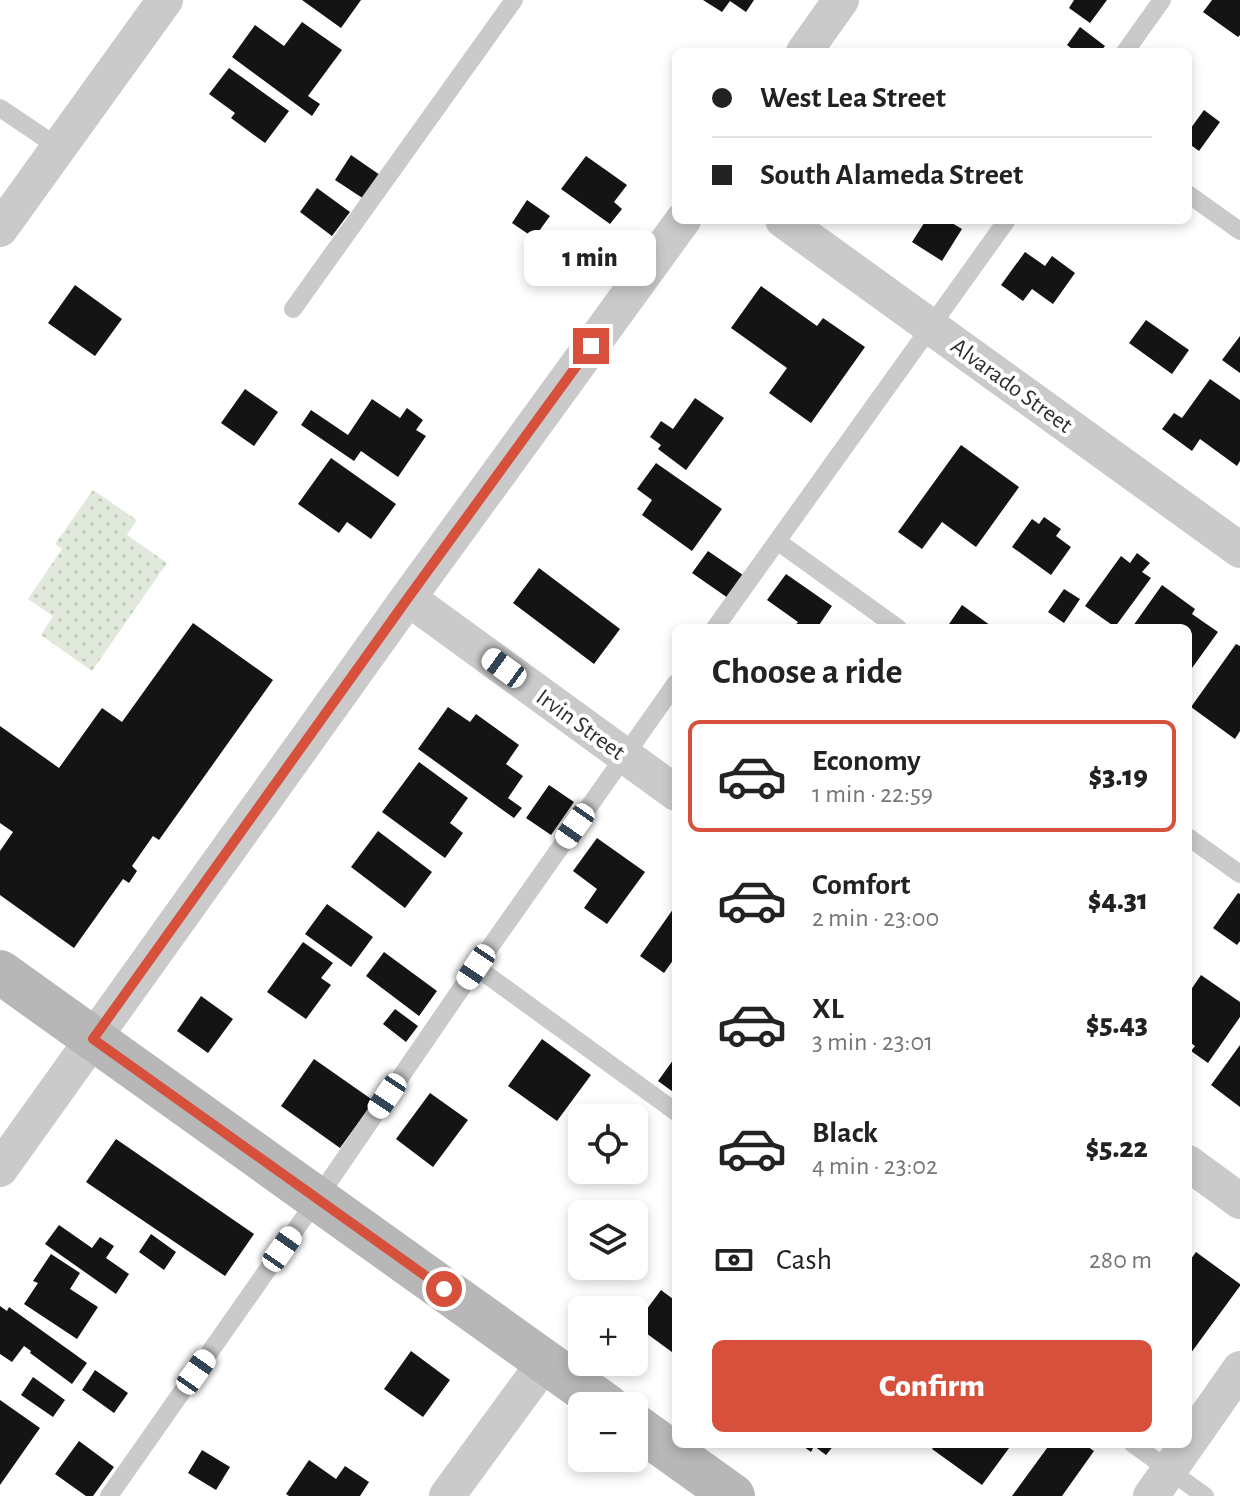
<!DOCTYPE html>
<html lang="en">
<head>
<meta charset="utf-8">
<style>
  :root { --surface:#fff; --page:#f6f6f6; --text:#222; --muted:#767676; --line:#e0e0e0; --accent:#d6503c }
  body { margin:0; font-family:"Alegreya Sans",sans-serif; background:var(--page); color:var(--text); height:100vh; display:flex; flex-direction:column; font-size:30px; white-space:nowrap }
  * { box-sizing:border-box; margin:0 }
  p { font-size:26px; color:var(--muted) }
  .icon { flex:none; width:44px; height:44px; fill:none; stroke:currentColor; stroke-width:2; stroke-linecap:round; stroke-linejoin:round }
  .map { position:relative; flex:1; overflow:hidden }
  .panel { position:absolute; left:672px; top:624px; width:520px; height:824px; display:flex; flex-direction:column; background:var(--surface); border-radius:12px; box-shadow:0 4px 12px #0003 }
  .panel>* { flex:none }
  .top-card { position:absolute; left:672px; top:48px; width:520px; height:176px; border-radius:12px; box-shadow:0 4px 12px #0003; display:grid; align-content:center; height:176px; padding:0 40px; background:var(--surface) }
  .fabs { position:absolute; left:568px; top:1104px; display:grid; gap:16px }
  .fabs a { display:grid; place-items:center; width:80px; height:80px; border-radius:12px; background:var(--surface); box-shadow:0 4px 12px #0003; font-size:40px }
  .end { position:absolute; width:36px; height:36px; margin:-18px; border:10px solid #d6503c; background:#fff; box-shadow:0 0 0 4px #fff }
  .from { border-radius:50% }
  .bubble { position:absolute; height:56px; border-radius:12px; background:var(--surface); box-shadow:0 4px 12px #0003; font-size:26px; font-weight:800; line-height:56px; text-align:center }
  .car { position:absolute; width:24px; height:48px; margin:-24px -12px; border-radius:10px; box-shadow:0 0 6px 2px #0007; background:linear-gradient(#fff 24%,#345 0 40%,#fff 0 76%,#345 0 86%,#fff 0) }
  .top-card b { display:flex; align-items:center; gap:28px; height:76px; font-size:30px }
  .top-card b+b { border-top:2px solid var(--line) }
  .top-card i { width:20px; height:20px; background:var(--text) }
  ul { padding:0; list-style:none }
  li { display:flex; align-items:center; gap:24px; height:112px; margin:0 16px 12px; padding:0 24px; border:4px solid transparent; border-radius:12px }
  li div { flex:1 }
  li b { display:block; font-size:30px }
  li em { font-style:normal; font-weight:800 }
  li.active { border-color:var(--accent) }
  li>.icon { width:72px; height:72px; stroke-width:1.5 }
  h2 { padding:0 40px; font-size:36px; line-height:96px }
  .pay { display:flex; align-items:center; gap:20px; height:88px; padding:0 40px; font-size:30px }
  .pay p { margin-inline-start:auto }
  .cta { display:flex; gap:16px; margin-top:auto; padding:16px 40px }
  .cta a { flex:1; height:92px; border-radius:12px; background:var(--accent); color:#fff; font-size:32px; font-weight:800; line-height:92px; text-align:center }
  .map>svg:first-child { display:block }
  .park { fill:url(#park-dots) }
  .building { fill:#141414 }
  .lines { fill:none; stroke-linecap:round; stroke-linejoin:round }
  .service { stroke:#cacaca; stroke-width:18 }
  .minor { stroke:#cacaca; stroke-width:36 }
  .secondary { stroke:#b7b7b7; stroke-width:44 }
  .route { stroke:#d6503c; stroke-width:10 }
  .labels { text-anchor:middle; stroke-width:8; stroke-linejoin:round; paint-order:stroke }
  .street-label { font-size:24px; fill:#2d2d2d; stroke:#fff }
</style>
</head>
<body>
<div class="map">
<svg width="1240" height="1496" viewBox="0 0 1240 1496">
  <defs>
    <pattern id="park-dots" width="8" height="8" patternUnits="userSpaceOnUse" patternTransform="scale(2)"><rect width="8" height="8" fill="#e0e9db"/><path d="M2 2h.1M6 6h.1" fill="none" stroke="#c0c8bc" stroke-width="1.8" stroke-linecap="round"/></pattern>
  </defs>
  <rect width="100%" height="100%" fill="#fff"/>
  <!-- park -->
  <path class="park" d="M93 490 137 520 127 535 167 563 92 671 41 635 53 616 28 599 62 549 55 544Z"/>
  <!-- building -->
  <path class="building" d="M302 0H361L341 28Z
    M703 0H754L746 12 730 1 722 12Z
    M1074 0H1107L1090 23 1069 8Z
    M1212 0H1240V35L1238 37 1203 12Z
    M302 22 342 50 308 96 320 104 312 116 232 57 255 25 284 46Z
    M1080 27 1105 46 1100 52H1076L1067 45Z
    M229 68 289 111 265 143 231 118 235 113 209 94Z
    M1204 110 1220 122 1199 151 1188 143V132Z
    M351 155 380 175 364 199 335 180Z
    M586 156 627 185 614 202 622 209 610 224 561 189Z
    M317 188 350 212 332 236 300 212Z
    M527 200 550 216 534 238 512 223Z
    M926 220H947L962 229 942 261 912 242Z
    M1025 252 1045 266 1052 256 1075 273 1053 304 1032 289 1023 301 1001 285Z
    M75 285 122 319 95 356 48 323Z
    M761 286 817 326 823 318 865 347 811 423 769 393 787 368 731 328Z
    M1146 320 1189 350 1172 374 1129 343Z
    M1240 336V373L1222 360Z
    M1210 379 1240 400V461L1237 466 1200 439 1192 451 1162 429 1174 413 1182 418Z
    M245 389 278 412 254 446 221 423Z
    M695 398 724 418 686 470 658 449 661 445 650 437 661 421 673 429Z
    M372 399 400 418 407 408 423 420 416 430 426 436 398 477 361 451 354 461 301 425 311 410 348 435Z
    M961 445 1019 487 976 547 942 522 922 549 898 532Z
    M331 458 396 504 371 539 347 522 339 533 298 504Z
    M656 463 722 509 692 551 642 515 652 500 637 489Z
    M1044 517 1061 529 1056 536 1071 547 1051 575 1012 547 1032 519 1039 524Z
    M708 551 743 575 728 598 692 573Z
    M1137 553 1150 563 1142 572 1151 578 1115 627 1085 606 1121 556 1130 563Z
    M539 568 620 629 594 664 513 603Z
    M786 574 832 606 817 628H793L798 622 767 600Z
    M1162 585 1195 609 1192 614 1218 632 1192 668 1188 665V628H1136L1133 626Z
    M1064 589 1080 599 1064 623 1048 612Z
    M962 605 994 628H949L947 627Z
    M193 623 273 680 159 840 153 836 132 866 137 871 129 883 123 879 74 948 0 895V851L13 832 0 823V726L59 768 102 708 122 722Z
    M1236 644 1240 646V731L1235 739 1191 707Z
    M448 707 470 722 476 714 519 745 506 764 523 776 508 798 522 808 514 818 418 749Z
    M419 762 468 798 450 823 463 833 445 858 382 812Z
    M549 785 574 802 551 835 526 818Z
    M378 831 432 872 405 908 351 867Z
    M597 838 645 872 607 924 584 908 597 889 573 871Z
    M1238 893 1240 894V941L1237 945 1213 928Z
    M327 904 373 937 351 967 305 934Z
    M676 905V956L664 973 640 956Z
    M303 942 333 963 321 978 331 985 306 1019 267 992Z
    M384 952 437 991 419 1016 366 976Z
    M1201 975 1240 1002V1017L1208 1063 1191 1051 1195 1046 1188 1041V994Z
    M201 996 233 1019 208 1053 177 1031Z
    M395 1009 418 1026 406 1042 383 1024Z
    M542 1039 591 1075 557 1121 508 1086Z
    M1240 1045V1107L1211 1085Z
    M676 1056V1094L658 1081Z
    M314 1059 374 1101 340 1148 281 1106Z
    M430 1093 468 1120 433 1167 396 1139Z
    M116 1139 254 1234 225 1276 86 1182Z
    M59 1225 92 1248 100 1237 114 1246 106 1258 129 1274 116 1294 45 1244Z
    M151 1234 176 1252 164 1270 139 1252Z
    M1196 1252 1240 1284V1286L1188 1357V1263Z
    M51 1254 80 1273 70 1289 98 1307 77 1339 24 1304 38 1283 33 1281Z
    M661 1290 673 1299 676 1295V1355L635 1325Z
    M0 1306 7 1311 9 1307 87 1363 72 1384 30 1353 31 1351 24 1346 12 1362 0 1354Z
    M411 1351 450 1380 423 1417 384 1389Z
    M95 1370 128 1393 114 1413 82 1390Z
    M33 1377 65 1400 53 1417 21 1395Z
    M0 1400 40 1428 0 1485Z
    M79 1441 114 1467 93 1496H86L55 1474Z
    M800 1444H835L826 1455 814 1446 811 1452Z
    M936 1444H1012L982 1485 932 1449Z
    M1050 1444H1084L1094 1451 1062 1496H1012Z
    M202 1450 230 1467 216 1490 188 1473Z
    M309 1460 336 1479 345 1466 369 1482 360 1496H289L286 1494Z"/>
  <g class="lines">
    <!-- service -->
    <path class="service" d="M1125 52 1162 0
      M0 108 58 147
      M1188 194 1240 231
      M293 309 514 0
      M777 541 898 628
      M715 628 1007 220
      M1188 837 1240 874
      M476 967 676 1112
      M1133 1444 1205 1496
      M109 1496 317 1199 476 967 676 683"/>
    <!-- minor -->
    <path class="minor" d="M804 52 841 0
      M783 220 1240 550
      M0 229 165 0
      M408 598 676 793
      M1188 1163 1240 1201
      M0 1169 408 598 683 220
      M447 1496 545 1362
      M1151 1496 1240 1369"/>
    <!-- secondary -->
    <path class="secondary" d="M0 972 607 1406
      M634 1425 733 1496"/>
  </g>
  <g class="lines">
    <!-- route -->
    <path class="route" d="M444 1289 93 1039 408 598 591 346"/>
  </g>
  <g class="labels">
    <!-- street labels -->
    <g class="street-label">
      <text transform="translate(1012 385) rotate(36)" y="8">Alvarado Street</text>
      <text transform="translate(581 724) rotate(36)" y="8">Irvin Street</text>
    </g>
  </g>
</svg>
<div class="fabs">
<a><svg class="icon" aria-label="locate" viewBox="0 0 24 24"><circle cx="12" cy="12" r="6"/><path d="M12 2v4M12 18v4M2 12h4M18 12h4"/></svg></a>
<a><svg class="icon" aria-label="layers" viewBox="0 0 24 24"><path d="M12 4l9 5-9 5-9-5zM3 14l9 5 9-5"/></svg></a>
<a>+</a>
<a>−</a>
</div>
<i class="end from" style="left:444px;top:1289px"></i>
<i class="end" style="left:591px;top:346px"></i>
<div class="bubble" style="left:524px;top:230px;width:132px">1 min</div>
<i class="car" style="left:504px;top:668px;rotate:306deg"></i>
<i class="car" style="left:575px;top:826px;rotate:215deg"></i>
<i class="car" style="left:476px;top:967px;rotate:214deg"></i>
<i class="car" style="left:387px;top:1096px;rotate:214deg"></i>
<i class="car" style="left:282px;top:1249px;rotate:35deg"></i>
<i class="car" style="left:196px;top:1372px;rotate:35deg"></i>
<div class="top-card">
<b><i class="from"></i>West Lea Street</b>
<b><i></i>South Alameda Street</b>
</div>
<section class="panel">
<h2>Choose a ride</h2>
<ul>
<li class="active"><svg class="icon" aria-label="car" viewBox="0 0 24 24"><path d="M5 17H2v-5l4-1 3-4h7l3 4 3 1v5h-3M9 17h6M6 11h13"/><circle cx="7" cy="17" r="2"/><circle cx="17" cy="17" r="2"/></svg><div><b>Economy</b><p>1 min · 22:59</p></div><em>$3.19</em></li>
<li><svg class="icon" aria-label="car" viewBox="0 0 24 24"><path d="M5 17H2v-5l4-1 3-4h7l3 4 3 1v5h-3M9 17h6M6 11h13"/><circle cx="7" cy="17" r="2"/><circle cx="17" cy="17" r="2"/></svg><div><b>Comfort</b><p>2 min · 23:00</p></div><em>$4.31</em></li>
<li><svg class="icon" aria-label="car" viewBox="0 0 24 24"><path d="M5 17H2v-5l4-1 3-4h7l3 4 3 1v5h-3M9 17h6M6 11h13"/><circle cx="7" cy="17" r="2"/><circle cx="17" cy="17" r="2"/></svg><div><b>XL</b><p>3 min · 23:01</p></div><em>$5.43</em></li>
<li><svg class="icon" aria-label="car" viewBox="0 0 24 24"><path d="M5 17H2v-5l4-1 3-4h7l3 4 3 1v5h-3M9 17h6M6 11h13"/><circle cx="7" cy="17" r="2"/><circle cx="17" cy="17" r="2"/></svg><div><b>Black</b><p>4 min · 23:02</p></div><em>$5.22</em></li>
</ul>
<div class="pay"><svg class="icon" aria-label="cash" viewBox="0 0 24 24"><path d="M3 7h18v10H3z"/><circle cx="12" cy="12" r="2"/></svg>Cash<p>280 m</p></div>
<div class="cta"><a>Confirm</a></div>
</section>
</div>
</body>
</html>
